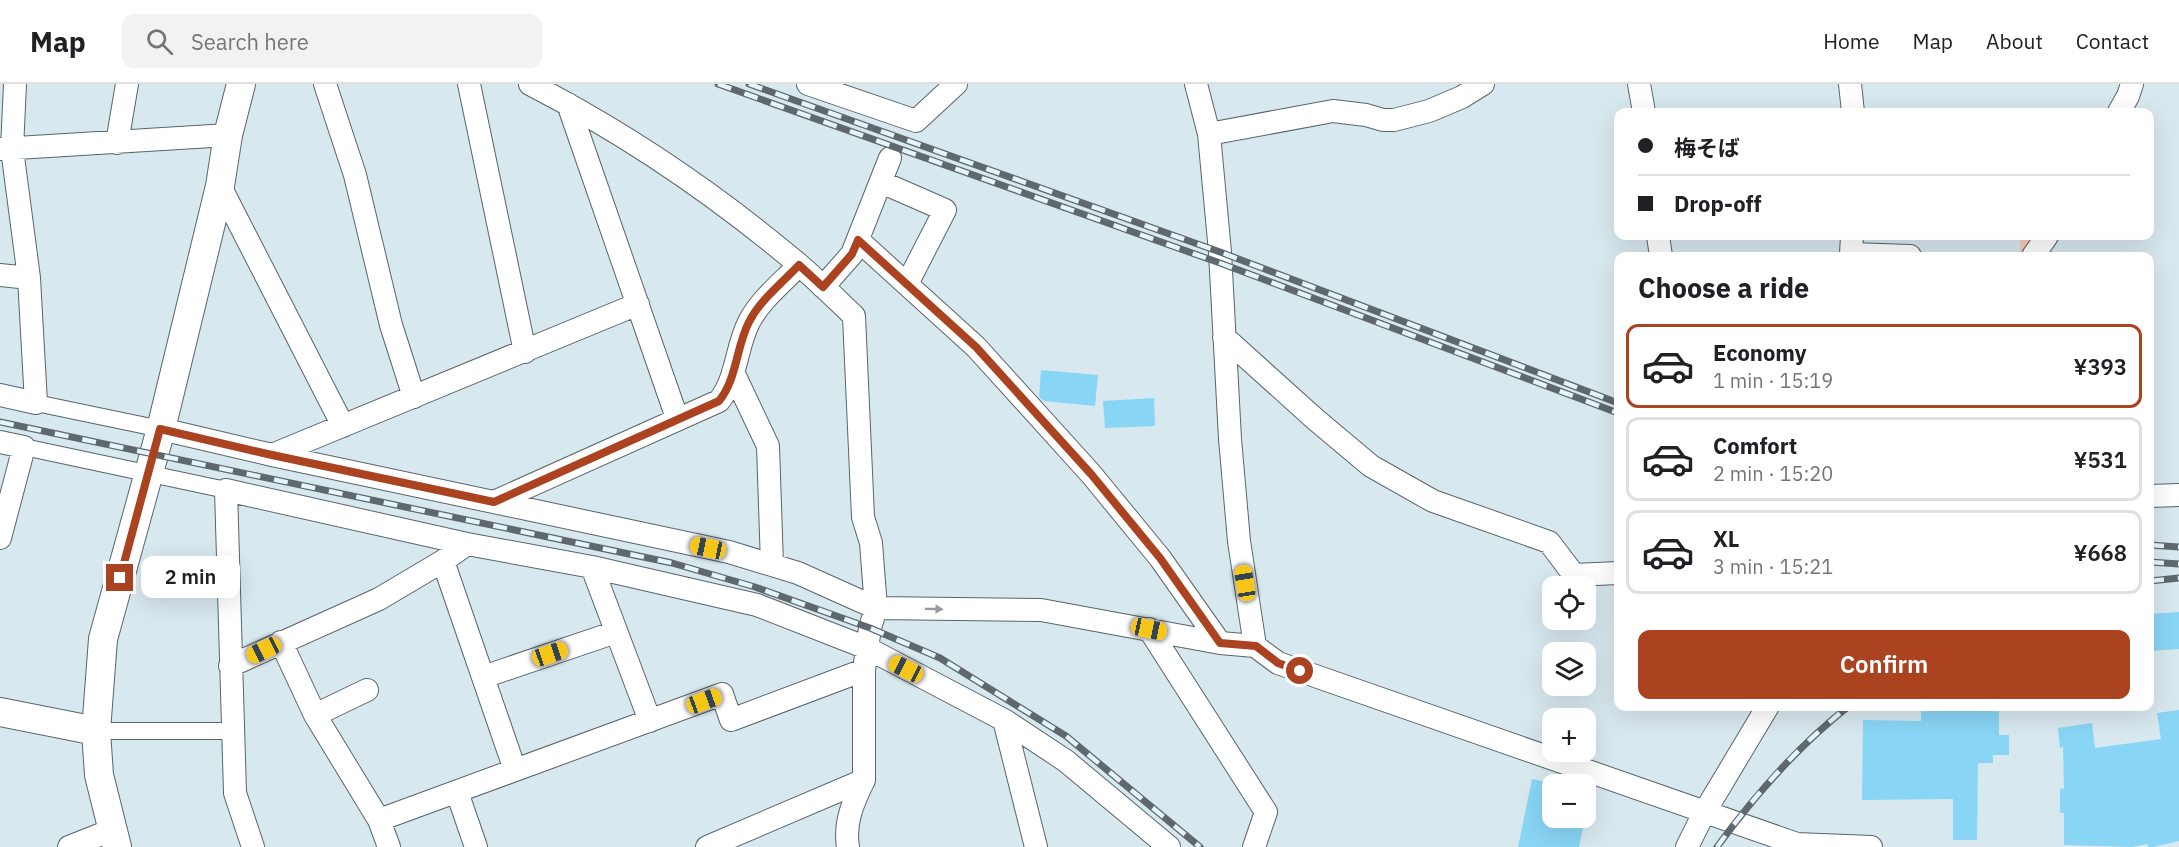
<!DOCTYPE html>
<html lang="en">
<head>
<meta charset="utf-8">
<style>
  :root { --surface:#fff; --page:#f2f2f2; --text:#202124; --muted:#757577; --line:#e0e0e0; --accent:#ab4321 }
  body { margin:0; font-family:"IBM Plex Sans","Noto Sans JP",sans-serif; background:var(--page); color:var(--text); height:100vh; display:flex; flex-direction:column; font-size:22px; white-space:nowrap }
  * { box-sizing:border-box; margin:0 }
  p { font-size:20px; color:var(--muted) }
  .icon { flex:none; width:33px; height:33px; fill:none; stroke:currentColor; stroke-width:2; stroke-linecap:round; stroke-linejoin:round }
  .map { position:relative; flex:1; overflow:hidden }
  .sheet { position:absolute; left:1614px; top:168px; width:540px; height:459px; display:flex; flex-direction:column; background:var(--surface); border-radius:12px; box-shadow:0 6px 24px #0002 }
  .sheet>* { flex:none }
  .guide { position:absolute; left:1614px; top:24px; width:540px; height:132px; border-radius:12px; box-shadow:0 6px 24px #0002; display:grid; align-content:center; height:132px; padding:0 24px; background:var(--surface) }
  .controls { position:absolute; left:1542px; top:492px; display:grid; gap:12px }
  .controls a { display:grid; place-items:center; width:54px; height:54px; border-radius:12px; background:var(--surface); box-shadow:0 6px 24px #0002; font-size:30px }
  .end { position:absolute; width:27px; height:27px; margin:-14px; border:8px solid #ab4321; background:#fff; box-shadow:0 0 0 3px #fff }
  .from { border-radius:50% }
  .bubble { position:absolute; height:42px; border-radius:12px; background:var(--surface); box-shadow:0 6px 24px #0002; font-size:20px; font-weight:600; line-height:42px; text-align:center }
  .car { position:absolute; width:18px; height:36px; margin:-18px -9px; border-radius:8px; box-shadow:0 0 4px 2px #0007; background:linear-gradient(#f5c518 24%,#345 0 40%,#f5c518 0 76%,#345 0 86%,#f5c518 0) }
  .guide b { display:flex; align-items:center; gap:21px; height:57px; font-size:22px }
  .guide b+b { border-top:2px solid var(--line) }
  .guide i { width:15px; height:15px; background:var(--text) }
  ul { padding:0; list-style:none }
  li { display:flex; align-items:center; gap:18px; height:84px; margin:0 12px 9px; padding:0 12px; border:3px solid var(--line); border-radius:12px }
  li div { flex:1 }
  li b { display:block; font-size:22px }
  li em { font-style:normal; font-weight:600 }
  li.selected { border-color:var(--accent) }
  li>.icon { width:54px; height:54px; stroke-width:1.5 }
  h2 { padding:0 24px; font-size:27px; line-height:72px }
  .button { display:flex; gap:12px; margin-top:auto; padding:12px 24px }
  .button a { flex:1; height:69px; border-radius:12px; background:var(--accent); color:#fff; font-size:24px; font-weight:600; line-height:69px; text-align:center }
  header { display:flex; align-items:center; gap:36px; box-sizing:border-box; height:84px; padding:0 30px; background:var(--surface); border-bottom:2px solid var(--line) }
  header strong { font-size:28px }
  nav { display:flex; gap:33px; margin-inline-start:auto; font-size:21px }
  .search { width:420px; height:54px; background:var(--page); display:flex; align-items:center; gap:15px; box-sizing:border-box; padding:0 21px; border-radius:12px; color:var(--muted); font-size:22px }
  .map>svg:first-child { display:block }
  .green { fill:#facbbc }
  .building { fill:#89d5f5 }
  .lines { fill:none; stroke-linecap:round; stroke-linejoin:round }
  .pedestrian-casing { stroke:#58656b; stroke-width:18 }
  .minor-casing { stroke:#58656b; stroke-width:24 }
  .tertiary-casing { stroke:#58656b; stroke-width:30 }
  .pedestrian { stroke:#fff; stroke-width:16 }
  .minor { stroke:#fff; stroke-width:22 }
  .tertiary { stroke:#fff; stroke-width:28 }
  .rail-casing { stroke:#5f686c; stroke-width:7 }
  .rail { stroke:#e5f5fc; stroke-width:4.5; stroke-dasharray:14; stroke-linecap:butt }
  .oneway { fill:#989a9c }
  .route { stroke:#ab4321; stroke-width:8 }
</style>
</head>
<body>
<header>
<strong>Map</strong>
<div class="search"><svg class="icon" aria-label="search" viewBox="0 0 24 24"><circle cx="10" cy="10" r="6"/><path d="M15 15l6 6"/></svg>Search here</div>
<nav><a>Home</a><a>Map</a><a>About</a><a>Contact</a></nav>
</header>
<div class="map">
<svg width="2179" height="763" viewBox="0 0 2179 763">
  <rect width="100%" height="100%" fill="#d8e8ef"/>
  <!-- green -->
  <path class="green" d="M2020 152H2047L2033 172H2020Z"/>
  <!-- building -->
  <path class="building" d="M1041 286 1098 291 1095 322 1044 317 1039 313Z
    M1154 314 1155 342 1105 344 1103 317Z
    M2179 528V565L2150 567V530Z
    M1921 622H1999V651H2009V671H1993V679H1978L1977 756H1953V715L1862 716 1863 636 1921 637Z
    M2179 626V757L2153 763H2148V760L2132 763 2064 761V729H2060V704L2064 705 2063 663 2060 664 2058 644 2092 639 2095 664 2161 655 2157 629Z
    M1532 695 1552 699V734H1585L1579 763H1518Z"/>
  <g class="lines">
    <defs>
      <path id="pedestrian" d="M36 319 161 345
        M24 363 226 406
        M96 647H232"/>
      <path id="minor" d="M325 0 355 91 391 241 414 313
        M469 0 525 268
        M530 0C625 49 715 110 797 179 816 195 835 214 854 232L863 433 871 459 876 524 870 544 864 586V696L707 763
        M808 0 916 37 956 0
        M1196 0 1209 50 1220 168 1230 355 1239 457 1255 562
        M1639 0 1644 28
        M1850 0 1853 28
        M568 20 677 334
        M2119 28 2128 12 2132 0
        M1209 50 1333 27 1366 31 1383 36H1394L1429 27 1462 13 1483 0
        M117 59 127 0
        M0 65 228 51
        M881 98 945 126 907 200
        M220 102 343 342
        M1658 152 1661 172
        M1852 152 1851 170 1910 172
        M858 156 976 263 1091 390 1160 474 1220 559
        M2033 172 2047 152
        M0 191 29 194
        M823 203 852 170 890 74
        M1224 253 1315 335 1371 382 1433 417 1549 458 1574 491 1618 489
        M733 288 768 362 772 481
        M0 311 36 319 29 194 12 65 15 0
        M161 345 272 371 729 468 798 489 876 524 1041 526 1220 559 1255 562 1278 579 1797 760 1871 763
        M0 358 24 363 0 454
        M272 371 638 220
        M2150 412 2179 411
        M494 418 719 317C737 295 736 263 749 238 760 216 783 198 799 181
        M443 477 515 686
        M592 483 650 637
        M1149 545 1266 728 1254 763
        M281 558 315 631 379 736 389 763
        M230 582 379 515 443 477 467 460 592 483 757 521 867 564 1004 636 1066 677 1169 763
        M483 593 616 548
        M315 631 367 606
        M1004 636 1036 763
        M457 708 476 763
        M379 736 722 610 731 636 864 586
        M69 763 112 746
        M253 763 235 709 226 406 467 460
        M848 763C844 739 853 718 864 696
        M1687 763 1704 729 1768 622"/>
      <path id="tertiary" d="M0 628 96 647
        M117 763 99 691 96 647 103 555 161 345 220 102 228 51 241 0"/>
    </defs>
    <!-- pedestrian casing -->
    <use href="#pedestrian" class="pedestrian-casing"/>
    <!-- minor casing -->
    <use href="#minor" class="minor-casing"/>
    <!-- tertiary casing -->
    <use href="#tertiary" class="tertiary-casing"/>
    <!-- pedestrian -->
    <use href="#pedestrian" class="pedestrian"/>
    <!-- minor -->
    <use href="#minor" class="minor"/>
    <!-- tertiary -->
    <use href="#tertiary" class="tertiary"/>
    <defs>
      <path id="rail" d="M718 0 1220 179 1618 329
        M749 0 1220 168 1618 319
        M0 338 672 479 755 503 870 544 940 574 1066 652 1200 763
        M2150 461 2179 463
        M2150 478 2179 480
        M2150 497 2179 494
        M1717 763C1755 711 1798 662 1849 622"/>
    </defs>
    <!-- rail casing -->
    <use href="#rail" class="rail-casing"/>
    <!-- rail -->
    <use href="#rail" class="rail"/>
  </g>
  <!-- one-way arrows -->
  <defs><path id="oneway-solid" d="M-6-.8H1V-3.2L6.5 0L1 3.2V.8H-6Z" transform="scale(1.5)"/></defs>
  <use class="oneway" href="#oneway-solid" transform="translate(934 525) rotate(1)"/>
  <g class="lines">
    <!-- route -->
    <path class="route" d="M120 494 160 345 272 371 494 418 719 317C737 295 736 263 749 238 760 216 783 198 799 181L823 203 852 170 858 156 976 263 1091 390 1160 474 1220 559 1256 562 1278 579 1300 587"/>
  </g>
</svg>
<div class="controls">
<a><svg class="icon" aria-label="locate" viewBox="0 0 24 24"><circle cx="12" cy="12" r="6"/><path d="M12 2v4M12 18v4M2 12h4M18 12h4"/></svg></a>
<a><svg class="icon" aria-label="layers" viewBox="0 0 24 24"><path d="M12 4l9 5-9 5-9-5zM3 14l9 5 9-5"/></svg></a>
<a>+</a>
<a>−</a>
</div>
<i class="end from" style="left:1300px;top:587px"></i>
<i class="end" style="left:120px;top:494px"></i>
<div class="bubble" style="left:141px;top:472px;width:99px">2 min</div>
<i class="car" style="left:708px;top:464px;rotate:282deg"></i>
<i class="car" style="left:1245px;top:499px;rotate:351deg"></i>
<i class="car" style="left:1149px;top:545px;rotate:102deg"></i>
<i class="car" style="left:264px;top:566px;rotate:244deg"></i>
<i class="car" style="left:550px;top:570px;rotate:71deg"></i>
<i class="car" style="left:906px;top:585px;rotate:297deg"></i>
<i class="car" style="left:704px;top:617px;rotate:70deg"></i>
<div class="guide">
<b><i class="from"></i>梅そば</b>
<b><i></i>Drop-off</b>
</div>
<section class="sheet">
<h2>Choose a ride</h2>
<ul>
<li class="selected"><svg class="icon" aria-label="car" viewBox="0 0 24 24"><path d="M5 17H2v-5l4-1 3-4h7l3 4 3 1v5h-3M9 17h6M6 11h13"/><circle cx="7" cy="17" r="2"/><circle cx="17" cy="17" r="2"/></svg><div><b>Economy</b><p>1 min · 15:19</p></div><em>¥393</em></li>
<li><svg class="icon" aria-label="car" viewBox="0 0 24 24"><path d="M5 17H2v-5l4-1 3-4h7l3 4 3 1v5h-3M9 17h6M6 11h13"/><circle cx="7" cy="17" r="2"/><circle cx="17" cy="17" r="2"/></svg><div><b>Comfort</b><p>2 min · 15:20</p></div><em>¥531</em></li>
<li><svg class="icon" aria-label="car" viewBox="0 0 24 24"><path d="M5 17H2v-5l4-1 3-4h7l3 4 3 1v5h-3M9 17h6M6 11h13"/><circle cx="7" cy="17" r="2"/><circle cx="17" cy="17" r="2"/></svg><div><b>XL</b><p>3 min · 15:21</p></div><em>¥668</em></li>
</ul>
<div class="button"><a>Confirm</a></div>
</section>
</div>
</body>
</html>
